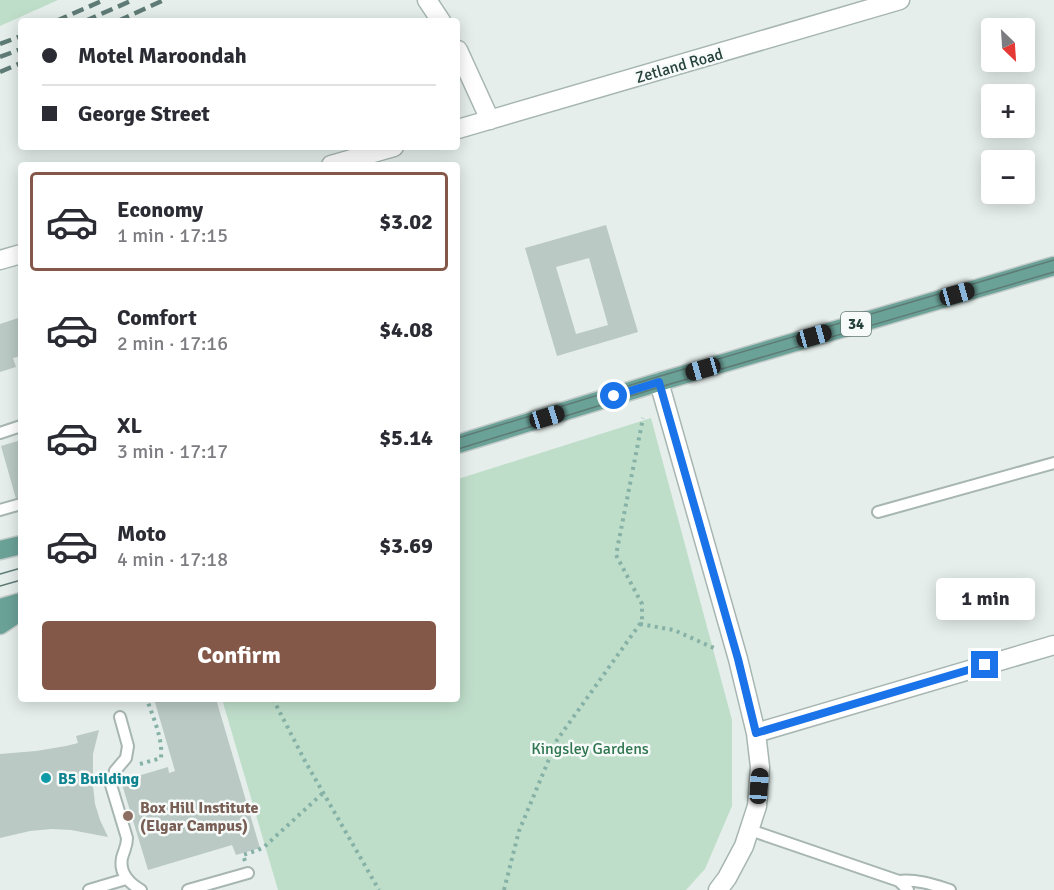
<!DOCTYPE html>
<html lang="en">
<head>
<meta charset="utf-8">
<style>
  :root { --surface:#fff; --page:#f7f7f7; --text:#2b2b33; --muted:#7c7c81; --line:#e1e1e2; --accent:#835848 }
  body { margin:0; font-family:Signika,sans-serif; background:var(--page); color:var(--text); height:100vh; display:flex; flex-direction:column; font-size:22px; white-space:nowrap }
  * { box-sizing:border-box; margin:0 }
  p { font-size:20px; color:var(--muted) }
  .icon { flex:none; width:33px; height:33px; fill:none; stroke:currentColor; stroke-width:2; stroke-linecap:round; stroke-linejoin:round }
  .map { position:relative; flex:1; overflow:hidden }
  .details { position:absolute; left:18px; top:162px; width:442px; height:540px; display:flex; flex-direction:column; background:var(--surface); border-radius:6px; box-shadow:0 3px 15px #0003 }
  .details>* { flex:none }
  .hud { position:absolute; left:18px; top:18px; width:442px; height:132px; border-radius:6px; box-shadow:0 3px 15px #0003; display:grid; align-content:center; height:132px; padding:0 24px; background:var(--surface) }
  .needle { width:39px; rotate:155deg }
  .buttons { position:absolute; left:981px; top:18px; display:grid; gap:12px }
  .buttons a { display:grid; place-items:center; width:54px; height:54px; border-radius:6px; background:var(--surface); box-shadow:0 3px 15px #0003; font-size:30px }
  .end { position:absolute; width:27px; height:27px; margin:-14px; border:8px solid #1a73e8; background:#fff; box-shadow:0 0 0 3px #fff }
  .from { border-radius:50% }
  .bubble { position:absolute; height:42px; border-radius:6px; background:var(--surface); box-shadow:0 3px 15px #0003; font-size:20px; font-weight:700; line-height:42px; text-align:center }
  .car { position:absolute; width:18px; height:36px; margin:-18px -9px; border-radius:8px; box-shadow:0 0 4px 2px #0007; background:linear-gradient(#222 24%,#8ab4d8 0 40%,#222 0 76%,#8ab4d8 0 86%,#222 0) }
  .hud b { display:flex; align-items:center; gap:21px; height:57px; font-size:22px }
  .hud b+b { border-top:2px solid var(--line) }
  .hud i { width:15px; height:15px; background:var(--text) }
  ul { padding:10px 0 0; list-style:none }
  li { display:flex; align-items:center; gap:18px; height:99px; margin:0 12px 9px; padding:0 12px; border:3px solid transparent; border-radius:6px }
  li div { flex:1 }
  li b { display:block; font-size:22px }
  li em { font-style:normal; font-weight:700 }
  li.on { border-color:var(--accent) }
  li>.icon { width:54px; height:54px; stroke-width:1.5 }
  .action { display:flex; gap:12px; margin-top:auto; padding:12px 24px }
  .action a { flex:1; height:69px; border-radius:6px; background:var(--accent); color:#fff; font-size:24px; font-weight:700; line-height:69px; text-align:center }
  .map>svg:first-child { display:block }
  .green { fill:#bfdeca }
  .building { fill:#bac9c4; fill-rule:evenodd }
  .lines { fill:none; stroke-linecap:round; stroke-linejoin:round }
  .service-casing { stroke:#a7b6b2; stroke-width:14 }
  .minor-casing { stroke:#a7b6b2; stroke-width:21 }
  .primary-casing { stroke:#c2cac8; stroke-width:21 }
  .path { stroke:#86b1a6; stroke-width:4; stroke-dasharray:3 4.5; stroke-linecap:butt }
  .service { stroke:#fff; stroke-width:10 }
  .minor { stroke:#fff; stroke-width:18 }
  .primary { stroke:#6ba298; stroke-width:18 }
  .tram { stroke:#5f7b75; stroke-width:1.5 }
  .rail { stroke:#5f7b75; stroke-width:4.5; stroke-dasharray:12 6; stroke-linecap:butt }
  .route { stroke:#1a73e8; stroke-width:8 }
  .culture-dot { fill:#0f9aa8; stroke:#f6faf8; stroke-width:2 }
  .education-dot { fill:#8d6e63; stroke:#f6faf8; stroke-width:2 }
  .labels { text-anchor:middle; stroke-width:5; stroke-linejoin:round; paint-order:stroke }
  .shield { fill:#f6faf8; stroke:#637873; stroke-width:1.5 }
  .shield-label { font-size:15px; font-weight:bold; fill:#24403a }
  .street-label { font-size:16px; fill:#24403a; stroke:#f6faf8 }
  .park-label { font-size:16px; fill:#2f7650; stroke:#f6faf8 }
  .culture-label { font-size:16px; font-weight:bold; fill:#0d838f; stroke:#f6faf8; text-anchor:start }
  .education-label { font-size:16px; font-weight:bold; fill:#785e54; stroke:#f6faf8; text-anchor:start }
</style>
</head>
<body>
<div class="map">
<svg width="1054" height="890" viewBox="0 0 1054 890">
  <rect width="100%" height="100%" fill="#e5eeeb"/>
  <!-- green -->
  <path class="green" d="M0 0H58L0 26Z
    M651 418 732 720V806L705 869 686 890H278L222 699H458V479Z"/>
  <!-- building -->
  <path class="building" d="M606 225 638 332 557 356 525 248ZM589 258 608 325 576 334 556 267Z
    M21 317V356L13 358 16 367 0 372V324Z
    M21 440V513H20L1 446Z
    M154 699H216L260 848 236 855 232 845 148 870 121 781 168 767 169 773 175 771Z
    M99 730 93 754V786L95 804 100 820 108 837 71 830 52 829 30 831 0 838V754L36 751 66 746 78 743 76 736Z"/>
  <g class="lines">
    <defs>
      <path id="service" d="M0 433 21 426
        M0 510 21 504
        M878 512 1054 463
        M120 717 128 746 126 758 115 771 111 785 127 838C127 847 124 850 122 858 119 873 129 883 141 890
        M750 830 899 881C917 879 934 885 950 890
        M899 881 908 890
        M89 890 126 879
        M188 890 248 873"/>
      <path id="minor" d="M427 0 441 21
        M458 50 490 120
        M458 129 900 0
        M331 165 394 147
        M0 260 21 254
        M659 382 738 659 756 733 760 767 757 806 744 846 727 878 718 890
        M756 733 1054 645"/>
      <path id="primary" d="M458 444 659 382 1054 266
        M0 550 21 545
        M0 608 21 602
        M0 625 21 611"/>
    </defs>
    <!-- service casing -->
    <use href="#service" class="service-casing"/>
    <!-- minor casing -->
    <use href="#minor" class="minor-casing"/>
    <!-- primary casing -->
    <use href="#primary" class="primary-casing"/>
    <!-- path -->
    <path class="path" d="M640 624 674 630 716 649
      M273 699 305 761 379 890
      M140 764 161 758C163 738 153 718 147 699
      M245 861 243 855 258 850 264 847 323 793
      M504 890 519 831 557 740 642 621V604L616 555 643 418"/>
    <!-- service -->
    <use href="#service" class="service"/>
    <!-- minor -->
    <use href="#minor" class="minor"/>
    <!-- primary -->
    <use href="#primary" class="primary"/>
    <!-- tram -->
    <path class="tram" d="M458 438 657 377 1054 260
      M458 449 660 387 1054 272
      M0 574 21 568
      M0 586 21 580"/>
    <!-- rail -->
    <path class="rail" d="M56 21 104 0
      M85 21 133 0
      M118 21 164 0
      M0 44 21 36
      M0 57 21 49
      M0 72 21 63"/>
  </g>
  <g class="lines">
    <!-- route -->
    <path class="route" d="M614 396 659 382 738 659 756 733 985 665"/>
  </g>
  <!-- markers -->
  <circle class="culture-dot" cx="46" cy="778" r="6"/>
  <circle class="education-dot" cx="128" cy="816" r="6"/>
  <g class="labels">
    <!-- shield labels -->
    <rect class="shield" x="841" y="312" width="30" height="24" rx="4.5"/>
    <g class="shield-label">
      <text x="856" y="329">34</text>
    </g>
    <!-- street labels -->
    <g class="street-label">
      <text transform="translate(679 65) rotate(-16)" y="6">Zetland Road</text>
    </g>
    <!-- park labels -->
    <g class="park-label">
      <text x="590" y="754">Kingsley Gardens</text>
    </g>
    <!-- culture labels -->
    <g class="culture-label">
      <text x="58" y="784">B5 Building</text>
    </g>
    <!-- education labels -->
    <g class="education-label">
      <text x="140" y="813">Box Hill Institute<tspan x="140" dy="18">(Elgar Campus)</tspan></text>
    </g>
  </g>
</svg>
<div class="buttons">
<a><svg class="needle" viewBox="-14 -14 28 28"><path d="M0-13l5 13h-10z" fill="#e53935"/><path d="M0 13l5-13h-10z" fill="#7c7c81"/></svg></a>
<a>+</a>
<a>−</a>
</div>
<i class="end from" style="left:614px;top:396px"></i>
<i class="end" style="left:985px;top:665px"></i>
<div class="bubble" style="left:936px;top:578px;width:99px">1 min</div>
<i class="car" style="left:957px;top:294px;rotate:74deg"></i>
<i class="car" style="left:814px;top:336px;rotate:74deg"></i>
<i class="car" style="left:703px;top:369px;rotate:254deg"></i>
<i class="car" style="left:547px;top:417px;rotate:73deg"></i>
<i class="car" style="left:759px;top:786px;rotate:4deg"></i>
<div class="hud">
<b><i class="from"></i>Motel Maroondah</b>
<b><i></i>George Street</b>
</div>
<section class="details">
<ul>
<li class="on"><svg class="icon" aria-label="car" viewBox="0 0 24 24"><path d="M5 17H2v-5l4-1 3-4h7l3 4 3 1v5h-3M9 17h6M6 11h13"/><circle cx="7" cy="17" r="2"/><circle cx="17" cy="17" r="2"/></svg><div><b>Economy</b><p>1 min · 17:15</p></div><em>$3.02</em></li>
<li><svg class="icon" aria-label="car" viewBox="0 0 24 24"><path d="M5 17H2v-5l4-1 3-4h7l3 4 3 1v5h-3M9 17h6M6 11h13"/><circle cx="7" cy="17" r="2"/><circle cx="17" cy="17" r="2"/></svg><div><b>Comfort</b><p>2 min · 17:16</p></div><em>$4.08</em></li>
<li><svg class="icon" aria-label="car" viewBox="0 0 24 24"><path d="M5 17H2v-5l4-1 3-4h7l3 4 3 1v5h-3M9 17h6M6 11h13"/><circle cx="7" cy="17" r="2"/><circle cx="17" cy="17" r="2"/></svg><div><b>XL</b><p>3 min · 17:17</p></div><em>$5.14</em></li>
<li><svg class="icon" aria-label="car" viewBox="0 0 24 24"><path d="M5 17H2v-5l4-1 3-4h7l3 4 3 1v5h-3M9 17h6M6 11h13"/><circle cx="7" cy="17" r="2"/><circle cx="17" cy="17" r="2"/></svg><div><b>Moto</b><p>4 min · 17:18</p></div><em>$3.69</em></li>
</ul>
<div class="action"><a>Confirm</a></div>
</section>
</div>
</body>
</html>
